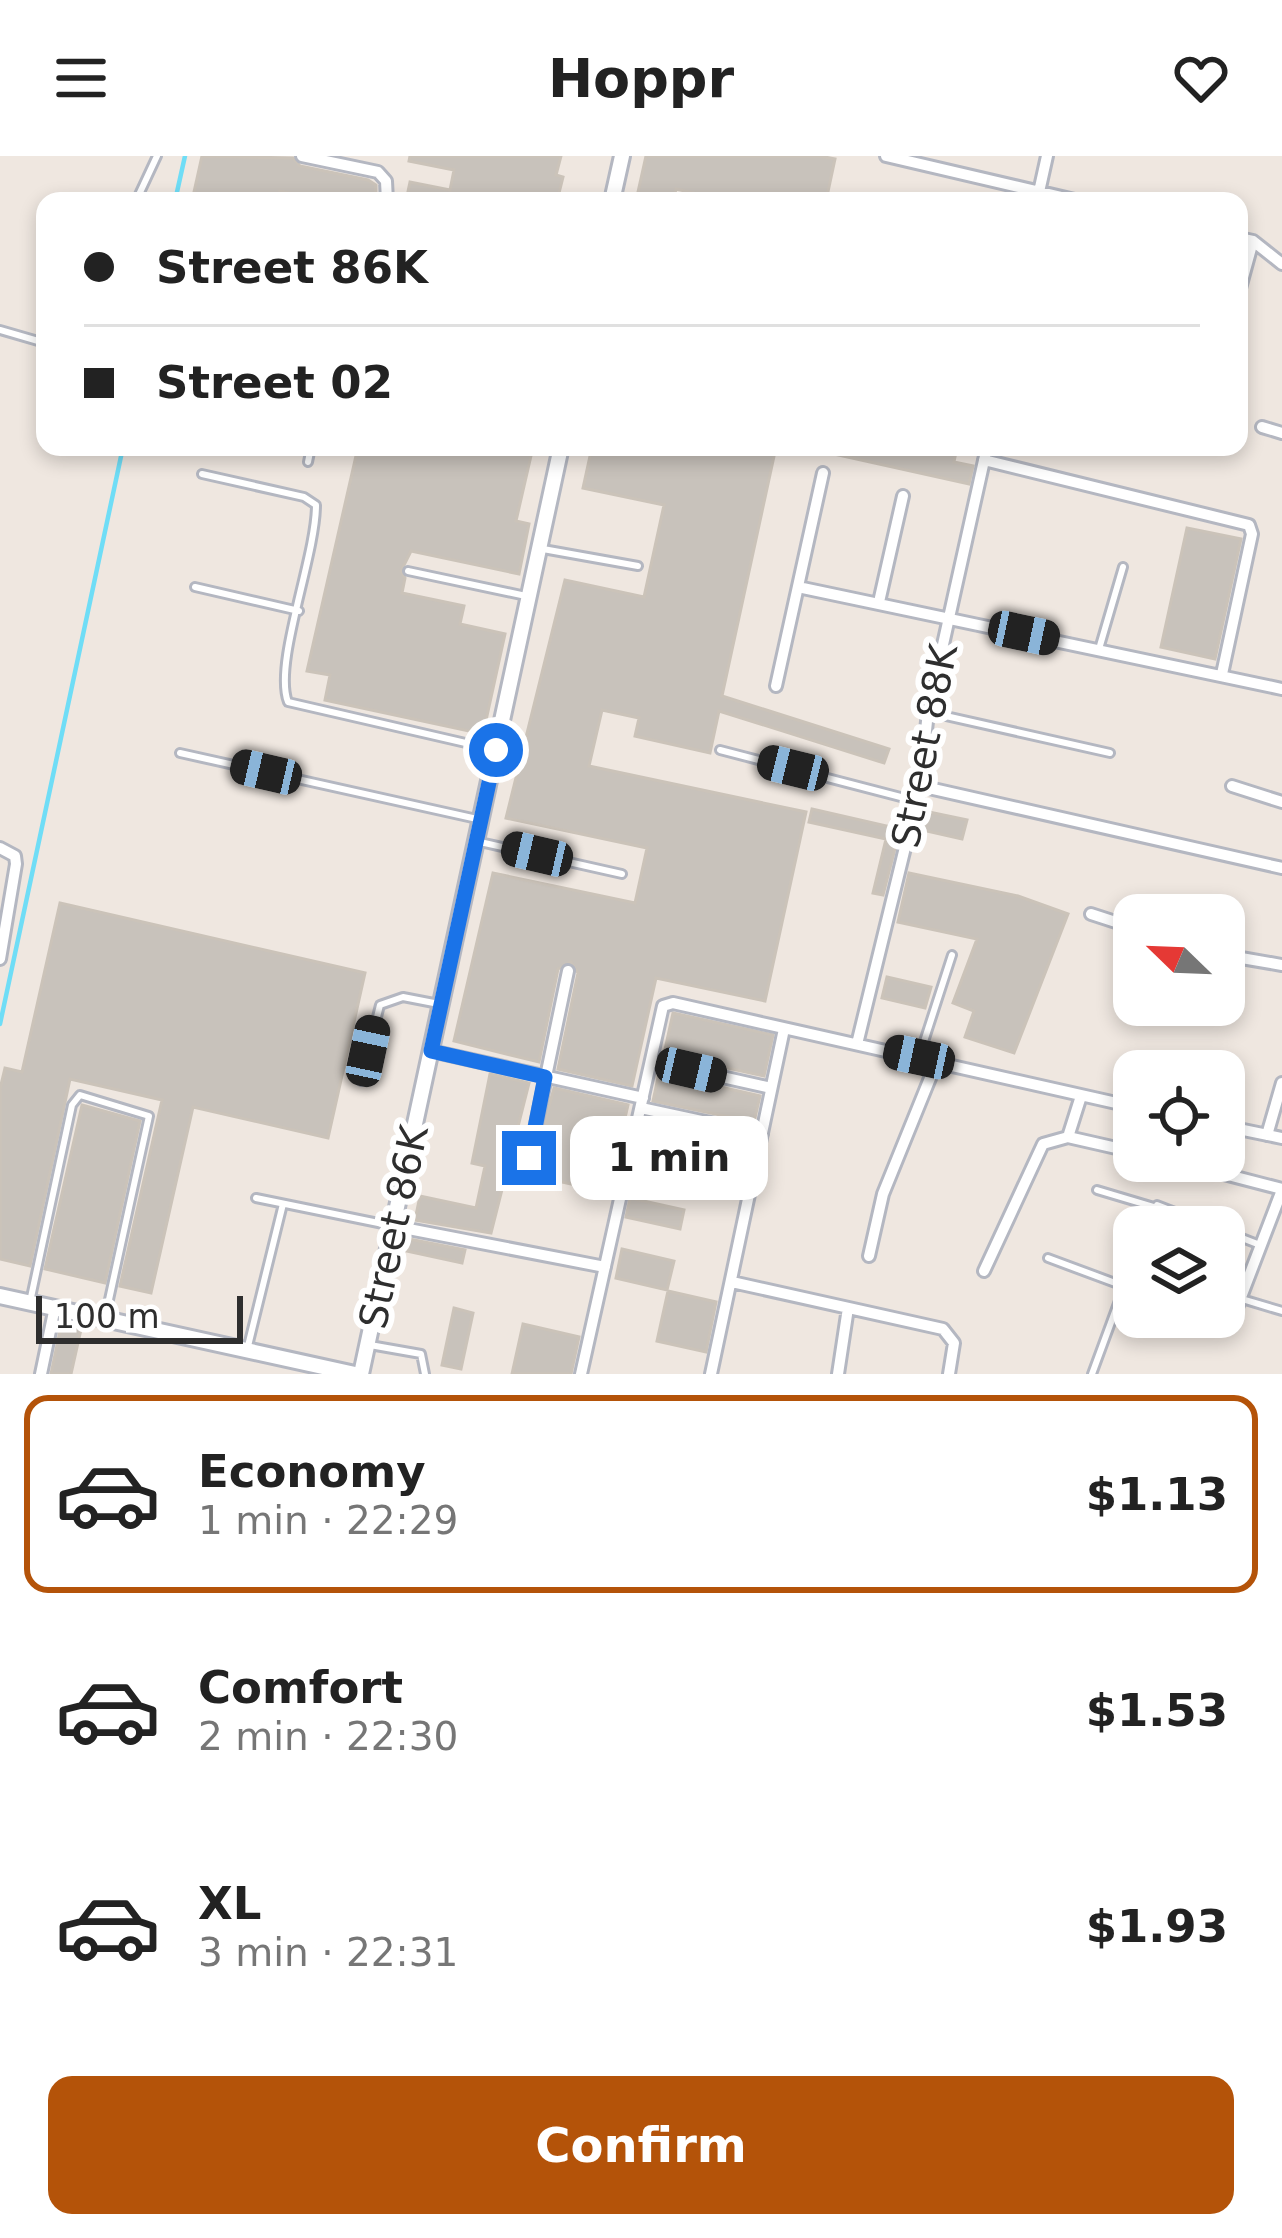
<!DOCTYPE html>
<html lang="en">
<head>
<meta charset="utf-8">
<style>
  :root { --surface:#fff; --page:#f6f6f6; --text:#222; --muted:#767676; --line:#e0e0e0; --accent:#b45309 }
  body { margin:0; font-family:"DejaVu Sans",sans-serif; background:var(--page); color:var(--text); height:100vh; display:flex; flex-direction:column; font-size:45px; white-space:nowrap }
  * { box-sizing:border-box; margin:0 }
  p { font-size:39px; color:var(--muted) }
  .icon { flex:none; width:66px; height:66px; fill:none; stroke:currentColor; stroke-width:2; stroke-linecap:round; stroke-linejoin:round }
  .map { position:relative; height:1218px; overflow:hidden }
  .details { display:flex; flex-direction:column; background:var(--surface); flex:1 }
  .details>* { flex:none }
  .hud { position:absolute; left:36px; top:36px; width:1212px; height:264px; border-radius:24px; box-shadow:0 6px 18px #0003; display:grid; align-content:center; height:264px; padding:0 48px; background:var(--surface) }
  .needle { width:78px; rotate:293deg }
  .controls { position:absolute; left:1113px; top:738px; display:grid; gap:24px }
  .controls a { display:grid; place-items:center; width:132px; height:132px; border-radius:24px; background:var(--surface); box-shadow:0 6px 18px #0003; font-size:60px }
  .scale { position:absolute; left:36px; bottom:30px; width:207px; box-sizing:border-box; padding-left:12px; border:6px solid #2e2e2e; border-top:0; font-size:33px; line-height:42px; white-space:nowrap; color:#2e2e2e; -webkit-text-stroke:9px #fff; paint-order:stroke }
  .end { position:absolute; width:54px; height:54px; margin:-27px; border:15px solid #1a73e8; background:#fff; box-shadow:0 0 0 6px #fff }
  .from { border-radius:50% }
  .bubble { position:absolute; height:84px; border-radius:24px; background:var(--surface); box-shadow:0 6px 18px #0003; font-size:39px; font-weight:600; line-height:84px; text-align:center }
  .car { position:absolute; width:36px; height:72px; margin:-36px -18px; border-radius:15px; box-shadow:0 0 9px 3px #0007; background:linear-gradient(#222 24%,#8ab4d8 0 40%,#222 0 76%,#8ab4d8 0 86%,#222 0) }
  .hud b { display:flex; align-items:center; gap:42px; height:114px; font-size:45px }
  .hud b+b { border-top:3px solid var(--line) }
  .hud i { width:30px; height:30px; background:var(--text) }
  ul { padding:21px 0 0; list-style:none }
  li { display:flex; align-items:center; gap:36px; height:198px; margin:0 24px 18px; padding:0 24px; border:6px solid transparent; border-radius:24px }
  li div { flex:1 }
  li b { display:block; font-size:45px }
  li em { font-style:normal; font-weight:600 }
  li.selected { border-color:var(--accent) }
  li>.icon { width:108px; height:108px; stroke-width:1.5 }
  .cta { display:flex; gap:24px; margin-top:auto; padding:24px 48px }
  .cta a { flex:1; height:138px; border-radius:24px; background:var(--accent); color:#fff; font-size:48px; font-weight:600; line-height:138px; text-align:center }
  header { display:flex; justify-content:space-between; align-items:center; height:156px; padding:0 48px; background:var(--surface); font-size:54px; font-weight:600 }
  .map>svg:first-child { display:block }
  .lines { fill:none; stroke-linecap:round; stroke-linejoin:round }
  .stream { stroke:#6fddf6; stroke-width:4.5 }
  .building { fill:#c8c2bb; stroke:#cbc3b9; stroke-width:3 }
  .service-casing { stroke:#b4b7c1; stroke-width:12 }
  .minor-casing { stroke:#b4b7c1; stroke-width:16 }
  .tertiary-casing { stroke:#b4b7c1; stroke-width:20 }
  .service { stroke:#fff; stroke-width:6 }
  .minor { stroke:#fff; stroke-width:10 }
  .tertiary { stroke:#fff; stroke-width:14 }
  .route { stroke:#1a73e8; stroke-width:15 }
  .labels { text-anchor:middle; stroke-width:12; stroke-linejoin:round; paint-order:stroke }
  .street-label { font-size:39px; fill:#2e2e2e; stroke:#fff }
</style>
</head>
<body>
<header><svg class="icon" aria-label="menu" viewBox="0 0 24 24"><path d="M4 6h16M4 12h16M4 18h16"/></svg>Hoppr<svg class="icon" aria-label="heart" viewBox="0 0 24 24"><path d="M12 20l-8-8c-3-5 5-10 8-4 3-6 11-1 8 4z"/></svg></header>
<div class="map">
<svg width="1282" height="1218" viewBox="0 0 1282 1218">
  <rect width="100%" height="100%" fill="#efe7e0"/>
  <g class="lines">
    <!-- stream -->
    <path class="stream" d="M175 45 185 0
      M0 868 123 291"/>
  </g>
  <!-- building -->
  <path class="building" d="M202 0 293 2 300 10 368 24 376 29V45H328L280 35 279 45H192Z
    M410 0H561L556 19 563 21 557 45H406L410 26 450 34 454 14 409 5Z
    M646 0H820L835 3 826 45H728L676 33 673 45H636Z
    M358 291H533L516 365 529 368 519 418 411 395 401 415 405 422 402 437 464 450 460 468 505 478 483 578 325 544 330 519 307 515Z
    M592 291H776L722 540 889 593 884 607 719 555 710 597 635 580 639 562 602 554 589 610 806 656 765 845 656 822 632 930 558 913 578 817 571 806 558 813 539 906 454 885 493 717 635 747 647 692 506 662 565 424 644 441 664 349 583 332Z
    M825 291H957L954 306 973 310 969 328 825 296Z
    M1187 372 1241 383 1215 503 1161 491Z
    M812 653 900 673 883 739 873 737 886 683 809 666Z
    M929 656 967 664 962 683 922 674Z
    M909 717 1018 740 1068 758 1014 897 965 881 974 855 953 847 977 783 898 766Z
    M60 747 365 817 328 982 193 951 151 1137 120 1130 162 944 70 923 30 1110 0 1103V933L5 912 22 916Z
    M887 821 931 831 925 852 882 842Z
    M673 857 773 879 764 920 664 898Z
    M659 917 760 940 754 966 653 945Z
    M490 918 529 927 491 1077 415 1064 420 1040 476 1052 485 1010 472 1007Z
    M554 932 628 949 608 1036 530 1019Z
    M82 949 140 965 105 1127 45 1113Z
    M649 964 743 984 738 1007 644 987Z
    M630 1042 684 1054 680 1073 626 1061Z
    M409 1083 465 1094 462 1107 407 1095Z
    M622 1093 674 1105 667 1134 616 1122Z
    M668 1135 716 1146 706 1196 657 1185Z
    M454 1152 473 1157 461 1213 442 1209Z
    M62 1165 82 1169 71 1218H51Z
    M523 1168 579 1181 571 1218H512Z"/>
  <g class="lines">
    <defs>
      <path id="service" d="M136 45 157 0
        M0 174 45 187
        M308 306 311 291
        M202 318 304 341 316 349C316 400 273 508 288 546L496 594
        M543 393 638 410
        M408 415 526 440
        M195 431 299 455
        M1099 493 1123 411
        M928 556 1110 597
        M720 594 916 645
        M180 597 477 663
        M480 686 622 718
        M919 901 952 799
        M361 925 380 849 403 841 439 848
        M1097 1034 1154 1051
        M256 1042 393 1070
        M1146 1071 1157 1049 1214 1071
        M1224 1075 1260 1089
        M1048 1102 1134 1134
        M1242 1143 1282 1155
        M30 1146 72 949 80 939 149 960 105 1162
        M370 1189 421 1198 425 1218
        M248 1190 283 1048
        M1092 1218 1134 1104"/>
      <path id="minor" d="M302 0 378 16 386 25 387 45
        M886 0 1079 45
        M1037 45 1047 0
        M1239 82 1253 85 1282 108
        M1239 136 1253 85
        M1262 271 1282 277
        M984 304 1249 369 1252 378 1222 518
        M798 431 1282 533
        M879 446 903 340
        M776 530 823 317
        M920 630 1282 712
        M1232 630 1282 646
        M0 692 15 700 16 708 0 803
        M1091 758 1134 772
        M1224 799 1282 809
        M857 888 920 630 928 556 987 291
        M431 895 643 942
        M651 905 771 932
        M641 952 762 978
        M1224 970 1282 982
        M1267 979 1282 927
        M1068 981 1134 996
        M529 1002 568 815
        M1174 1005 1282 1033
        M393 1070 605 1111
        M869 1100 883 1038 937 905
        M984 1115 1043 988 1068 981 1081 940
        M732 1126 943 1173 954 1187 949 1218
        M1221 1163 1233 1162 1282 1034
        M41 1218 55 1151
        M581 1218 663 850 673 847 1134 951
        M711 1218 784 873
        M838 1218 848 1152"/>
      <path id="tertiary" d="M612 45 622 0
        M0 1140 355 1218
        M361 1218 561 291"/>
    </defs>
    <!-- service casing -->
    <use href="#service" class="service-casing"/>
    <!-- minor casing -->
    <use href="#minor" class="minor-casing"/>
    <!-- tertiary casing -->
    <use href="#tertiary" class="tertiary-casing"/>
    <!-- service -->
    <use href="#service" class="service"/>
    <!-- minor -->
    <use href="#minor" class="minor"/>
    <!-- tertiary -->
    <use href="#tertiary" class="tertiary"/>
  </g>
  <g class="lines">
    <!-- route -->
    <path class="route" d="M496 594 431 895 545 921 529 1002"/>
  </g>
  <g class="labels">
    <!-- street labels -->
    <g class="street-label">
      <text transform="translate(924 590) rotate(-79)" y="14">Street 88K</text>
      <text transform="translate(393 1071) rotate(-78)" y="14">Street 86K</text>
    </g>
  </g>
</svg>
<div class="controls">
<a><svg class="needle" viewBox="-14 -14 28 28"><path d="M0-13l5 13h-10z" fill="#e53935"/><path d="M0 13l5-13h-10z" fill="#767676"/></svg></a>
<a><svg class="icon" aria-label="locate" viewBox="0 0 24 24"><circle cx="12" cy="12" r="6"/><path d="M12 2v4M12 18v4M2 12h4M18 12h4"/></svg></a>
<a><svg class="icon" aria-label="layers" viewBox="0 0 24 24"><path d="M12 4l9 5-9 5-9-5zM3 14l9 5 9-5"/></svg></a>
</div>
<div class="scale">100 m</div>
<i class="end from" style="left:496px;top:594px"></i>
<i class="end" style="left:529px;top:1002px"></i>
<div class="bubble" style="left:570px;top:960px;width:198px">1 min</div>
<i class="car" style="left:1024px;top:477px;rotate:102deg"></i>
<i class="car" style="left:793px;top:612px;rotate:284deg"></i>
<i class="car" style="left:266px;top:616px;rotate:283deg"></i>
<i class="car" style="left:537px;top:698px;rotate:283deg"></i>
<i class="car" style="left:368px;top:895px;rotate:12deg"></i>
<i class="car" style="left:919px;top:901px;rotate:282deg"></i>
<i class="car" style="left:691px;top:914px;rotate:103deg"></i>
<div class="hud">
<b><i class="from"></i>Street 86K</b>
<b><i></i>Street 02</b>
</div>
</div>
<section class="details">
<ul>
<li class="selected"><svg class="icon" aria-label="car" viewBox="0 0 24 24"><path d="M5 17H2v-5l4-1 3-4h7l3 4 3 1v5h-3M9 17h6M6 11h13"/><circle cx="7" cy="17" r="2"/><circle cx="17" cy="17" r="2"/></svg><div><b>Economy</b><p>1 min · 22:29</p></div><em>$1.13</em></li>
<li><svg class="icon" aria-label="car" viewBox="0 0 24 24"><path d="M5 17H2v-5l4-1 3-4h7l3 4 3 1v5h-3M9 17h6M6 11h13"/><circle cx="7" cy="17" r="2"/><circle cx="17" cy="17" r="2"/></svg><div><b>Comfort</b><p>2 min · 22:30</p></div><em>$1.53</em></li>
<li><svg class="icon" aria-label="car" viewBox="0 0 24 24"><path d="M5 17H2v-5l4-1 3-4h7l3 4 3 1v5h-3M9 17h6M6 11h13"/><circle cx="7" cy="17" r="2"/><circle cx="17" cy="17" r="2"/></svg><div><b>XL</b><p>3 min · 22:31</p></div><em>$1.93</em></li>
</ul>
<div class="cta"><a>Confirm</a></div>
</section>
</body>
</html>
